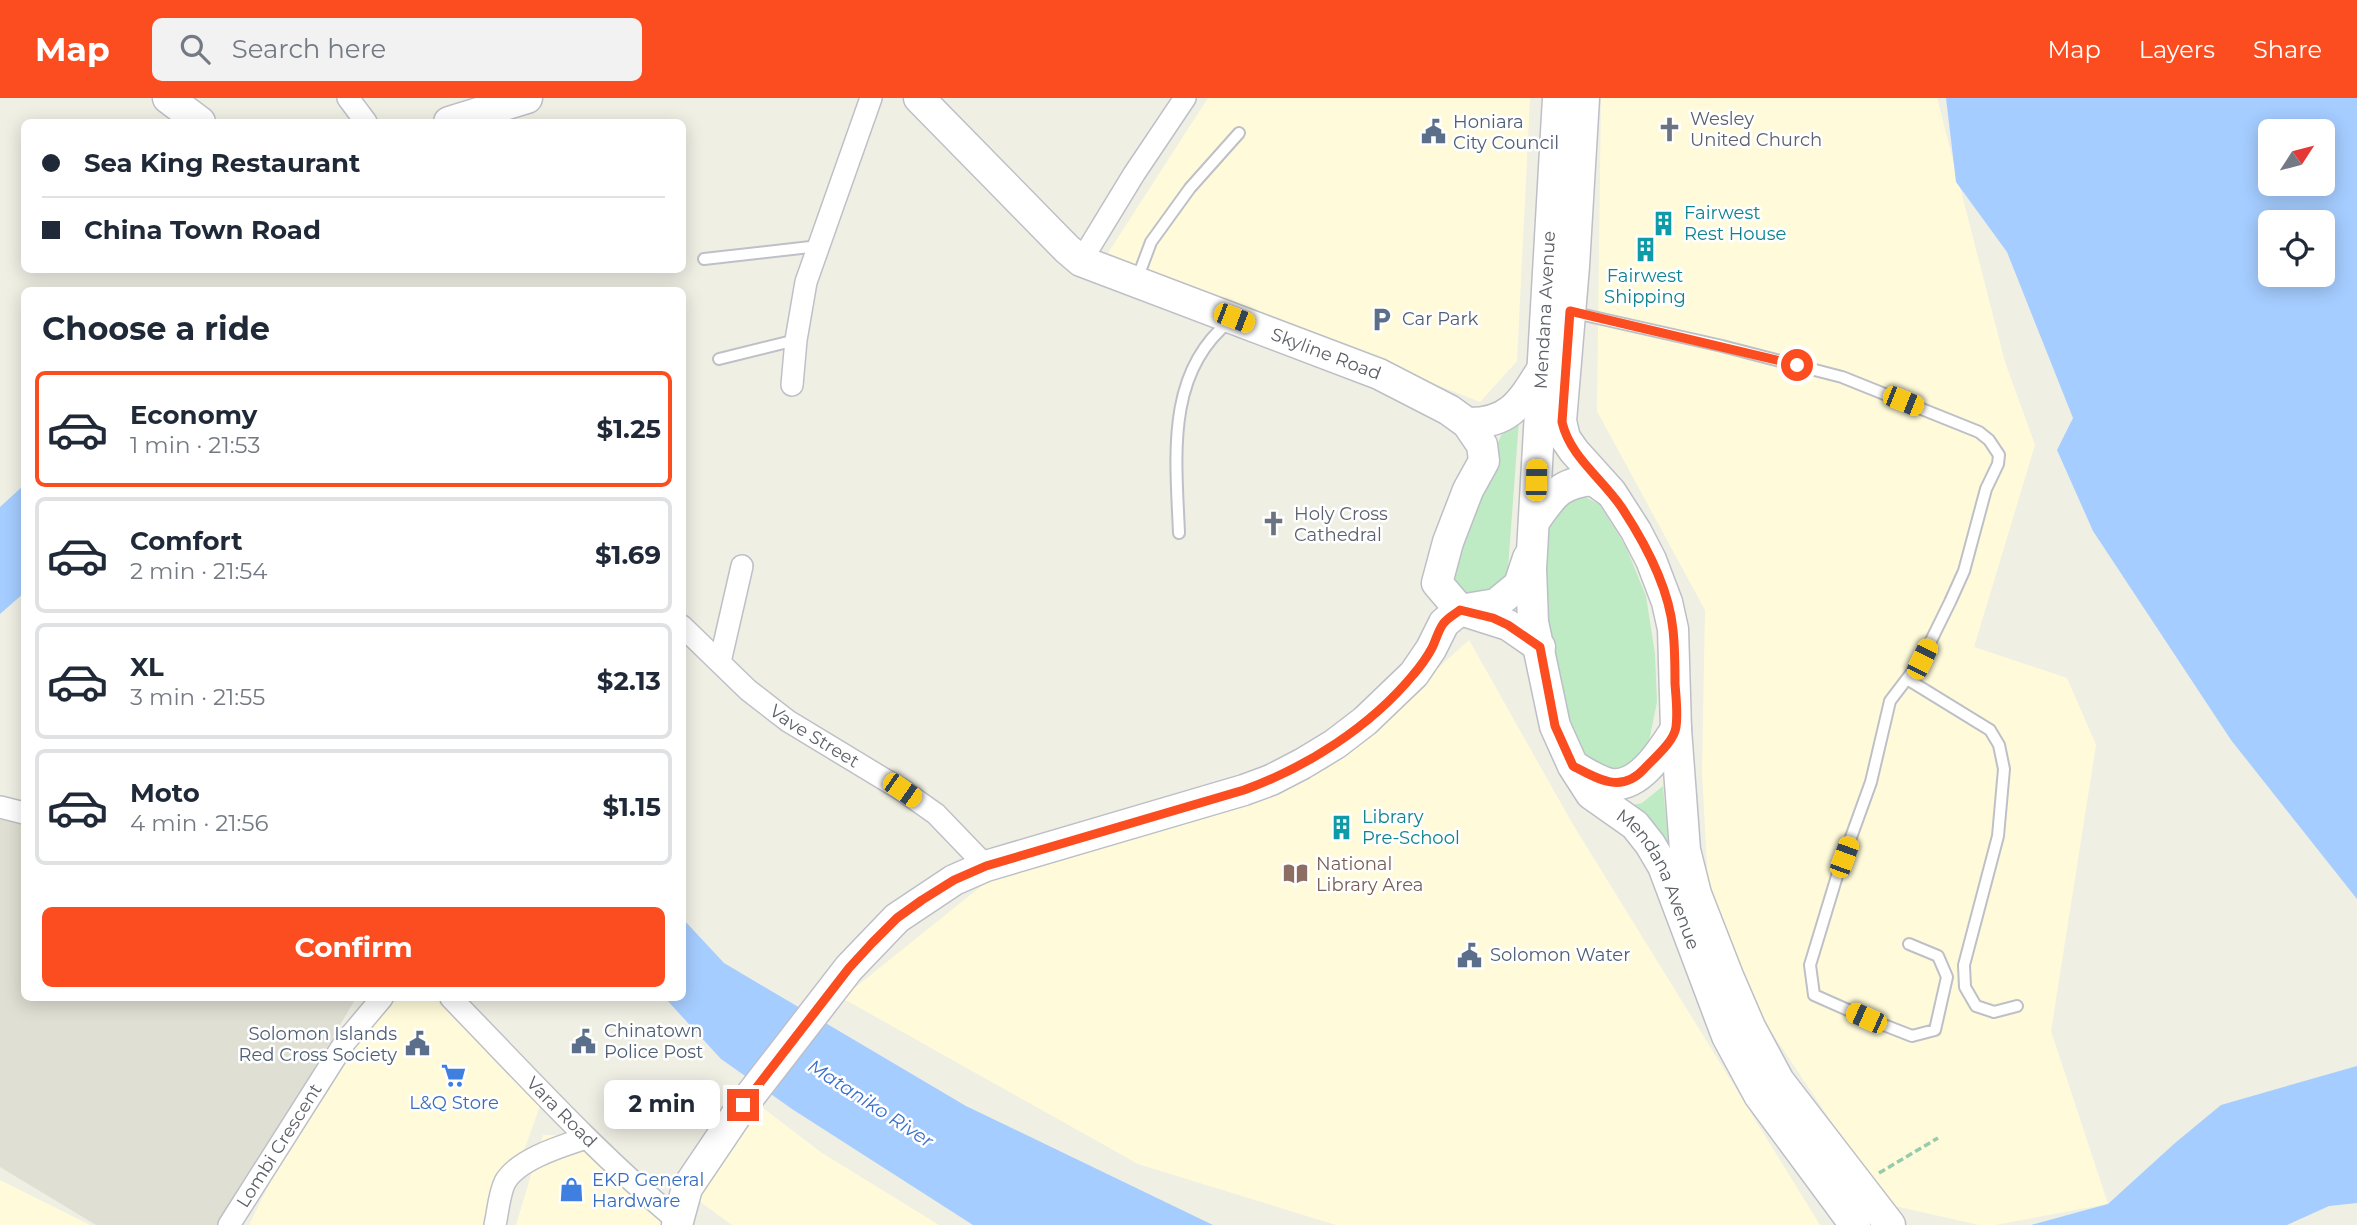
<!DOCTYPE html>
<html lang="en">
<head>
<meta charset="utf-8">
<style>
  :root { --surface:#fff; --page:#f2f2f3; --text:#1f2937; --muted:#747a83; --line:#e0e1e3; --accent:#fb4d20 }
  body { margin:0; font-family:Montserrat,sans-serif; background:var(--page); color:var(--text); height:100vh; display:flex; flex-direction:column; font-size:26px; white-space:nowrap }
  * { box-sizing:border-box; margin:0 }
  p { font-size:23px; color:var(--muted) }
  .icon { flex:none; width:38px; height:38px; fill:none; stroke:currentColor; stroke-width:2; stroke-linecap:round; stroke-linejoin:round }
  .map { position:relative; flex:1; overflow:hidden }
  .side { position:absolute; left:21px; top:189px; width:665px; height:714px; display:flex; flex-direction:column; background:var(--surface); border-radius:10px; box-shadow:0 4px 18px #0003 }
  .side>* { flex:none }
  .banner { position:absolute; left:21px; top:21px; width:665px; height:154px; border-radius:10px; box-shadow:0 4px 18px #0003; display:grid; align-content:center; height:154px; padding:0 21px; background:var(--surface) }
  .needle { width:46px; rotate:54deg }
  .buttons { position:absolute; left:2258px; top:21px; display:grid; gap:14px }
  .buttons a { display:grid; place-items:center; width:77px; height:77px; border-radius:10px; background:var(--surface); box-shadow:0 4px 18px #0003; font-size:35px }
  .end { position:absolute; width:32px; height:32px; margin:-16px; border:9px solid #fb4d20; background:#fff; box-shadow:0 0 0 4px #fff }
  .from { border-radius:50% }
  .bubble { position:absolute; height:49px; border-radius:10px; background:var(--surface); box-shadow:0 4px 18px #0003; font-size:23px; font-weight:700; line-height:49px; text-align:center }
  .car { position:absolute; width:21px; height:42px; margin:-21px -10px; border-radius:9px; box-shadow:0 0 5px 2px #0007; background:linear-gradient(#f5c518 24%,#345 0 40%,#f5c518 0 76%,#345 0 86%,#f5c518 0) }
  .banner b { display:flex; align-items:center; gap:24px; height:66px; font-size:26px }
  .banner b+b { border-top:2px solid var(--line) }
  .banner i { width:18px; height:18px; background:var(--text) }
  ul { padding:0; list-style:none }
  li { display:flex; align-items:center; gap:21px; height:116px; margin:0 14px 10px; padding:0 7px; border:4px solid var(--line); border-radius:10px }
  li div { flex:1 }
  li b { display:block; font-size:26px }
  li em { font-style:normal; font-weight:700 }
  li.active { border-color:var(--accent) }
  li>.icon { width:63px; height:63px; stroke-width:1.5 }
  h2 { padding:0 21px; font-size:32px; line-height:84px }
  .action { display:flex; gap:14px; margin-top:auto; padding:14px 21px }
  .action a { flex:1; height:80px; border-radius:10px; background:var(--accent); color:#fff; font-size:28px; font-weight:700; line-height:80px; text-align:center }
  header { display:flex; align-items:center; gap:42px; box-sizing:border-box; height:98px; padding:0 35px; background:var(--accent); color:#fff }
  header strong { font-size:33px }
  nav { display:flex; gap:38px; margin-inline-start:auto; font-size:24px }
  .search { width:490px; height:63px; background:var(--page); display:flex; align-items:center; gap:18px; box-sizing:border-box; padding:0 24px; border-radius:10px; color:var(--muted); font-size:26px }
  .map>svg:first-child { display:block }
  .commercial { fill:#fffbda }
  .education { fill:#e0dfd3 }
  .green { fill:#beeac4 }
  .water { fill:#a5cdff; fill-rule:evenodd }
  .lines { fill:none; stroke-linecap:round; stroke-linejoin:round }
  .lane-casing { stroke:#bec0c7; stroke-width:14 }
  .street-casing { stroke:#bec0c7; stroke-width:24 }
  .secondary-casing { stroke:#bdbfc7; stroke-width:33 }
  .path { stroke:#96cbad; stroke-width:3.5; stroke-dasharray:7 3.5; stroke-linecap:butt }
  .lane { stroke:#fff; stroke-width:10 }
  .street { stroke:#fff; stroke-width:21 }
  .secondary { stroke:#fff; stroke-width:30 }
  .route { stroke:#fb4d20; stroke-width:9 }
  .labels { text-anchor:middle; stroke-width:5; stroke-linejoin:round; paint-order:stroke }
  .worship-label { font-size:18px; fill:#5b616d; stroke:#fff; text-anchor:start }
  .service-label { font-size:18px; fill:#4e5e75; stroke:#fff; text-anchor:start }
  .culture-label { font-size:18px; fill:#0d838f; stroke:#fff; text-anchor:start }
  .street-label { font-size:18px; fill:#5c5f66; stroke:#fff }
  .education-label { font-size:18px; fill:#785e54; stroke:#fff; text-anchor:start }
  .shop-label { font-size:18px; fill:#366cbe; stroke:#fff }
  .water-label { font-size:19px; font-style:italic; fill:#3b70d0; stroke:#fff }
</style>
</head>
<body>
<header>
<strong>Map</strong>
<div class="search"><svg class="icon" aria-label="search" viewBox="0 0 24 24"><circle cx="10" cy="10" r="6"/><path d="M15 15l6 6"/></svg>Search here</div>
<nav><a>Map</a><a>Layers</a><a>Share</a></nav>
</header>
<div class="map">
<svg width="2357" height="1127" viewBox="0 0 2357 1127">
  <rect width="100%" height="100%" fill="#f0efe4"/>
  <!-- commercial -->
  <path class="commercial" d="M1208 0H1530L1517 263 1480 304 1108 155Z
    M1601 0H1937L2005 264 2035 347 1974 549 2067 580 2096 647 2051 933 2108 1106 1995 1127H1979L1886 1106 1767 927 1709 805 1702 674 1705 512 1597 313Z
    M1469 542 1572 725 1820 1127H1336L1138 1066 842 900 1004 770 1227 711 1327 671Z
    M398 900H449L543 999 498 1127H249L322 981Z
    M755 1004 822 1055 939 1127H732L691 1097Z
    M543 1037 589 1038 671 1127H516Z
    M0 1082 90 1127H0Z"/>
  <!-- education -->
  <path class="education" d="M0 717 24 723V900H356L222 1127H96L0 1069Z"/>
  <!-- green -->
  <path class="green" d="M1520 308 1507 484 1503 494 1458 499 1448 469 1480 384 1510 318Z
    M1583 398 1599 406 1626 449 1646 498 1655 556 1657 604 1648 648 1638 667 1614 677C1606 672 1593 667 1587 660 1558 624 1523 446 1554 410 1560 403 1575 401 1583 398Z
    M1663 688 1670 764 1619 710 1642 705Z"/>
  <!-- water -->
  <path class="water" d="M1946 0H2357V801L2231 642 2093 433 2057 352 2073 320 2007 154 1956 84ZM2322 33V86H2270V33ZM2270 124H2322V177H2270Z
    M24 387V495L0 516V409Z
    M683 821 724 865 966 1008 1213 1127H973L792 1011 721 961 665 900H682Z
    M2357 968V1105L2329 1108 2287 1127H2031L2108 1106 2175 1045 2221 1007Z"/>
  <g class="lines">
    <defs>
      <path id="lane" d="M704 161 819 148
        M1136 184 1151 144 1190 90 1239 35
        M1571 214 1722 248 1842 279 1979 334 1989 342 1999 357 1998 366 1986 391 1964 473 1950 504 1922 561 1890 603 1871 684 1837 778 1810 867 1814 897 1866 920 1912 938 1935 932 1947 879 1938 858 1909 846
        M719 261 796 242
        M1179 435C1176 360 1165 275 1230 223
        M1907 581 1990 632 1999 647 2004 671 1998 738 1964 867 1965 889 1976 908 1994 914 2017 908"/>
      <g id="street">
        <path d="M348 0 366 24"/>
        <path d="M1081 163 1134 76 1185 0"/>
        <path d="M792 287 796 242 806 184 871 0"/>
        <path id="s1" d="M682 528 748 592 788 623 902 692 936 716 986 768"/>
        <path d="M720 564 742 468"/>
        <path d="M0 709 24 715"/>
        <path id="s2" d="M451 900C525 976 596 1055 678 1123"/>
        <path id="s3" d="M229 1127 345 944 382 900"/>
        <path d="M495 1127C498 1114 499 1096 505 1084 518 1061 562 1048 586 1040"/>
      </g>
      <g id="secondary">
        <path d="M168 0 200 24"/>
        <path id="s4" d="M919 0 1067 151 1081 163 1379 276 1449 312 1467 325 1482 347 1484 363 1468 392 1448 444 1437 485 1460 512"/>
        <path id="s5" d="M1558 0 1531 471 1533 524 1555 628 1573 668 1591 696 1635 727 1650 746 1663 768 1727 938 1759 997 1855 1127"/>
        <path d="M1584 0 1574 168 1561 323 1565 340 1574 353 1611 394 1636 433 1651 462 1667 504 1673 531 1676 631 1685 752 1696 796 1728 878 1750 929 1779 983 1890 1127"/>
        <path d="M449 24 527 0"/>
        <path d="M1467 325C1509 326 1521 305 1541 273"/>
        <path d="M1536 421C1554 395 1561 385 1593 382L1610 394"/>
        <path d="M1467 514 1508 527 1540 549"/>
        <path d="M1575 669C1586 675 1599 684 1611 686 1640 690 1663 651 1676 631"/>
        <path d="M677 1127 687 1090 743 1007 849 870 897 820 954 782 986 768 1244 692 1271 682 1302 666 1335 646 1365 623 1414 576 1431 551 1444 525 1460 512 1496 506 1519 487 1528 460"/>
      </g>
    </defs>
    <!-- lane casing -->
    <use href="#lane" class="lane-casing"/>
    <!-- street casing -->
    <use href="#street" class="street-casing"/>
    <!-- secondary casing -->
    <use href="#secondary" class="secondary-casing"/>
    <!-- path -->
    <path class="path" d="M1879 1075 1938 1040"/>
    <!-- lane -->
    <use href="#lane" class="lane"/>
    <!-- street -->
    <use href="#street" class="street"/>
    <!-- secondary -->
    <use href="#secondary" class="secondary"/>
  </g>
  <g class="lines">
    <!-- route -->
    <path class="route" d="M743 1007 849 870 872 845 897 820 922 802 954 782 986 768 1244 692C1307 669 1370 629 1413 577 1420 569 1427 559 1432 550 1436 542 1438 533 1443 526 1447 520 1455 516 1460 512L1493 520 1508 527 1540 549 1555 628 1573 668C1598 681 1621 696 1644 671 1654 660 1674 644 1676 629 1678 615 1676 599 1675 586 1675 568 1675 550 1673 532 1669 490 1645 445 1622 410 1602 380 1570 359 1562 324L1570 213 1797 267"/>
  </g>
  <!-- icons -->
  <defs>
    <symbol id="church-bare" viewBox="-9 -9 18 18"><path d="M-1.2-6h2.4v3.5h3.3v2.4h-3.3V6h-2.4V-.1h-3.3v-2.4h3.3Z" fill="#6b7280" stroke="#fff" stroke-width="2.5" paint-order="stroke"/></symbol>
    <symbol id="civic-bare" viewBox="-9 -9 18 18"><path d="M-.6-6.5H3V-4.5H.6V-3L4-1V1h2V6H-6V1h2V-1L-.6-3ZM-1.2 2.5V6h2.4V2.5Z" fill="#5c6f8a" stroke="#fff" stroke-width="2.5" paint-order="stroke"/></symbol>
    <symbol id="building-bare" viewBox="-9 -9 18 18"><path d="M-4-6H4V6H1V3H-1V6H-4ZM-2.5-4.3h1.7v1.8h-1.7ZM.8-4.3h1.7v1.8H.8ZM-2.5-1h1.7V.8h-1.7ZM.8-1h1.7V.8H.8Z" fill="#0f9aa8" stroke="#fff" stroke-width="2.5" paint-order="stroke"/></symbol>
    <symbol id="parking-bare" viewBox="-9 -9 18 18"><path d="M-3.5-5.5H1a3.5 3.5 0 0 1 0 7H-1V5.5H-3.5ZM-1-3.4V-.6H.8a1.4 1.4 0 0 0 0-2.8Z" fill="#5c6f8a" stroke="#fff" stroke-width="2.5" paint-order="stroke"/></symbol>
    <symbol id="library-bare" viewBox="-9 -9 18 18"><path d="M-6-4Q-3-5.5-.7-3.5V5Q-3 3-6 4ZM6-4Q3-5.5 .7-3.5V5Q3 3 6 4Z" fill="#8d6e63" stroke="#fff" stroke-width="2.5" paint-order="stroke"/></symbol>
    <symbol id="supermarket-bare" viewBox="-9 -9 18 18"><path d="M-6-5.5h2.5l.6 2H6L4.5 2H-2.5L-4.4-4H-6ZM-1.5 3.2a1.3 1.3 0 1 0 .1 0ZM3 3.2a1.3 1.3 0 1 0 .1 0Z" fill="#3f7fe0" stroke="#fff" stroke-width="2.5" paint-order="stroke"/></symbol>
    <symbol id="shop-bare" viewBox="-9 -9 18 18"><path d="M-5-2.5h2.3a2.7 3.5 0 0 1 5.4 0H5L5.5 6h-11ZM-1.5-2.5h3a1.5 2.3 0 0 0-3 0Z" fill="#3f7fe0" stroke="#fff" stroke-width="2.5" paint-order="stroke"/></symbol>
  </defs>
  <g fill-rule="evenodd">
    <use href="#church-bare" x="1652" y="14" width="35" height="35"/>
    <use href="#civic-bare" x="1416" y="16" width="35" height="35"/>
    <use href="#building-bare" x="1646" y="108" width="35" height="35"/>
    <use href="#building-bare" x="1628" y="134" width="35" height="35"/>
    <use href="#parking-bare" x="1364" y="204" width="35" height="35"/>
    <use href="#church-bare" x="1256" y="408" width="35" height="35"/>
    <use href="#building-bare" x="1324" y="712" width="35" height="35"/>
    <use href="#library-bare" x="1278" y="758" width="35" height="35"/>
    <use href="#civic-bare" x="1452" y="840" width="35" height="35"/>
    <use href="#civic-bare" x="566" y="926" width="35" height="35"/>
    <use href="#civic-bare" x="400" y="928" width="35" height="35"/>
    <use href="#supermarket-bare" x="436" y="960" width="35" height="35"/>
    <use href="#shop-bare" x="554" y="1074" width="35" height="35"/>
  </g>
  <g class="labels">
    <!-- worship labels -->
    <g class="worship-label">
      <text x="1690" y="27">Wesley<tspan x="1690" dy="21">United Church</tspan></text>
      <text x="1294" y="422">Holy Cross<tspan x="1294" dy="21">Cathedral</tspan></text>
    </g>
    <!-- service labels -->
    <g class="service-label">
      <text x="1453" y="30">Honiara<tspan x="1453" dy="21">City Council</tspan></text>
      <text x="1402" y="227">Car Park</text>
      <text x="1490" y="863">Solomon Water</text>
      <text x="604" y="939">Chinatown<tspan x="604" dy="21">Police Post</tspan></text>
      <text x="397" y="942" text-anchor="end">Solomon Islands<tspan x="397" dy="21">Red Cross Society</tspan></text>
    </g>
    <!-- culture labels -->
    <g class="culture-label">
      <text x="1684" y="121">Fairwest<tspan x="1684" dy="21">Rest House</tspan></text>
      <text x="1645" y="184" text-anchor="middle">Fairwest<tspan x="1645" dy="21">Shipping</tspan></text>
      <text x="1362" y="725">Library<tspan x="1362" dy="21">Pre-School</tspan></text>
    </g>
    <!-- street labels -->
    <g class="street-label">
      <text transform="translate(1545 212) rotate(-87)" y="6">Mendana Avenue</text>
      <text dy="6" stroke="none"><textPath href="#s4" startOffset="492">Skyline Road</textPath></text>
      <text dy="6" stroke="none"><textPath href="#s1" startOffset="173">Vave Street</textPath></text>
      <text dy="6" stroke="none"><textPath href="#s5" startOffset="821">Mendana Avenue</textPath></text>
      <text dy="6" stroke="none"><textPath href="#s2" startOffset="159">Vara Road</textPath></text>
      <text dy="6" stroke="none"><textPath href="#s3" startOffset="94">Lombi Crescent</textPath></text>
    </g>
    <!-- education labels -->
    <g class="education-label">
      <text x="1316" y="772">National<tspan x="1316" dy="21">Library Area</tspan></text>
    </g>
    <!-- shop labels -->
    <g class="shop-label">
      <text x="454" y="1011">L&amp;Q Store</text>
      <text x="592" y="1088" text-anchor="start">EKP General<tspan x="592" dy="21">Hardware</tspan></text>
    </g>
    <!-- water labels -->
    <g class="water-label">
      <text transform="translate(871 1005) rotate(33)" y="7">Mataniko River</text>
    </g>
  </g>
</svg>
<div class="buttons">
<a><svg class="needle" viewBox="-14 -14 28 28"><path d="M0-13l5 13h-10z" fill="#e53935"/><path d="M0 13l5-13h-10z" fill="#747a83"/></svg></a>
<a><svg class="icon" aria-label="locate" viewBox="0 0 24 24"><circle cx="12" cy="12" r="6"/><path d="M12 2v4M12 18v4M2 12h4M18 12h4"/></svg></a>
</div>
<i class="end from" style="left:1797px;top:267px"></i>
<i class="end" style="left:743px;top:1007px"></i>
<div class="bubble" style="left:604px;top:982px;width:116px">2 min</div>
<i class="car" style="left:1234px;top:220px;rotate:111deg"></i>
<i class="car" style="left:1903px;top:303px;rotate:112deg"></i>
<i class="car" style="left:1536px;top:382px;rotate:1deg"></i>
<i class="car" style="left:1922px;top:561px;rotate:26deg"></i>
<i class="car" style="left:902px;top:692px;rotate:125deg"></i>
<i class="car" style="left:1844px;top:759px;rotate:20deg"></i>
<i class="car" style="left:1866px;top:920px;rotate:294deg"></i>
<div class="banner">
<b><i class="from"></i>Sea King Restaurant</b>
<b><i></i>China Town Road</b>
</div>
<section class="side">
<h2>Choose a ride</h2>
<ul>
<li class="active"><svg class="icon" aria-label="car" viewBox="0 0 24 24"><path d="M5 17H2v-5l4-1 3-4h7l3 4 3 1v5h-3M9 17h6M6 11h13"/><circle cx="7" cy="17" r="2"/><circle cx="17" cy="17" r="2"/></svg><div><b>Economy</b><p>1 min · 21:53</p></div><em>$1.25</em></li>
<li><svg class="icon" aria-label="car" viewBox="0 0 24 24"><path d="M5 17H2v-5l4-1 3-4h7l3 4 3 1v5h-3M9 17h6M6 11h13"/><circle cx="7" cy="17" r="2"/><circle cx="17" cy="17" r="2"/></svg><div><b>Comfort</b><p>2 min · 21:54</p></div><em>$1.69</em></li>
<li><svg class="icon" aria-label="car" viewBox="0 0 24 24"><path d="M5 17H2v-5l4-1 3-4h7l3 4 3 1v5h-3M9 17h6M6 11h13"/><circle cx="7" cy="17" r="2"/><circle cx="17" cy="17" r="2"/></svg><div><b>XL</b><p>3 min · 21:55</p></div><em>$2.13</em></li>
<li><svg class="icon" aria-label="car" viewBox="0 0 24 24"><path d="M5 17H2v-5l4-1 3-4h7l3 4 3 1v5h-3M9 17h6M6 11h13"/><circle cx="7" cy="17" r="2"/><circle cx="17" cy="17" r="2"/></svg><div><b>Moto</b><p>4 min · 21:56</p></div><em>$1.15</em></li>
</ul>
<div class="action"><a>Confirm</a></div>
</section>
</div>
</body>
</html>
